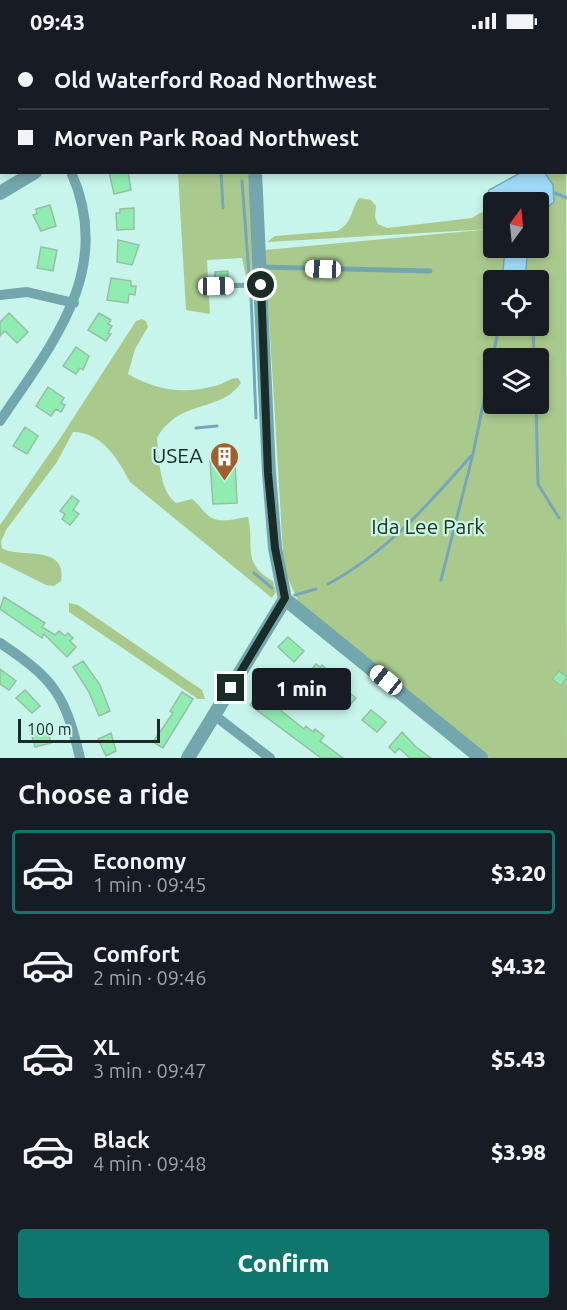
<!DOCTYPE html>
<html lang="en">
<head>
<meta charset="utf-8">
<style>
  :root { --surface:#171b24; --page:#20242c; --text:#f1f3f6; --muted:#9ea1a6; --line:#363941; --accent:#0f766e }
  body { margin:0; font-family:Ubuntu,sans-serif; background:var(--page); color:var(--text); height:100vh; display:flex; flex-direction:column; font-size:22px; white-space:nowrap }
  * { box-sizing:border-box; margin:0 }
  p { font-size:20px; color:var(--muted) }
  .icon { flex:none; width:33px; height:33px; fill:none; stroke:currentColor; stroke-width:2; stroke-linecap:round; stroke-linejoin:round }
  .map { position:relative; height:716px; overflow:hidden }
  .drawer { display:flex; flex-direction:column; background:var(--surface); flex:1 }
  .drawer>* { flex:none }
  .banner { position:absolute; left:0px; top:0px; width:567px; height:132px; box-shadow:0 3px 9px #0003; display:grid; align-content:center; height:132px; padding:0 18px; background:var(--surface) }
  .needle { width:39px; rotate:15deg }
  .buttons { position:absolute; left:483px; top:150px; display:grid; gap:12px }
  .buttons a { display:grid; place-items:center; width:66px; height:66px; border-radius:6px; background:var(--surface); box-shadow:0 3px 9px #0003; font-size:30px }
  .scale { position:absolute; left:18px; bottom:15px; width:142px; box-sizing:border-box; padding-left:6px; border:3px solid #1a2c28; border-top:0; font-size:16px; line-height:21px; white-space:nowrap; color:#1a2c28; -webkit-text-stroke:4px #c7f5eb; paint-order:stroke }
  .end { position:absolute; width:27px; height:27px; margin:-14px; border:8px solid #1a2c28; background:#fff; box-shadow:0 0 0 3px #fff }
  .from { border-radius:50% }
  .bubble { position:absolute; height:42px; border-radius:6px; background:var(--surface); box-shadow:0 3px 9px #0003; font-size:20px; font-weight:800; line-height:42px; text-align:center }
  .car { position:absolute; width:18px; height:36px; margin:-18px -9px; border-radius:8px; box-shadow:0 0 4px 2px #0007; background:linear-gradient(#fff 24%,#345 0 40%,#fff 0 76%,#345 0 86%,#fff 0) }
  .banner b { display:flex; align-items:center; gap:21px; height:57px; font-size:22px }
  .banner b+b { border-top:2px solid var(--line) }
  .banner i { width:15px; height:15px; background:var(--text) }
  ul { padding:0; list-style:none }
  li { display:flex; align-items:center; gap:18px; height:84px; margin:0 12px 9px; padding:0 6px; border:3px solid transparent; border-radius:6px }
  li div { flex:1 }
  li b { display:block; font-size:22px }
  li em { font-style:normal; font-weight:800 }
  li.active { border-color:var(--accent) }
  li>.icon { width:54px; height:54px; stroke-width:1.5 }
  h2 { padding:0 18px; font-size:27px; line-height:72px }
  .button { display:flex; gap:12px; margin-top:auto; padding:12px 18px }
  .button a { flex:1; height:69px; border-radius:6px; background:var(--accent); color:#fff; font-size:24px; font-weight:800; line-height:69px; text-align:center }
  .status { display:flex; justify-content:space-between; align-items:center; height:42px; padding:0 30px; background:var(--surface); direction:ltr }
  .status svg { height:16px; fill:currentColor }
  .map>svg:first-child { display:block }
  .green { fill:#aaca8d; fill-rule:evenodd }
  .water { fill:#9fdbf8; stroke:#77a6ba; stroke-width:1.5 }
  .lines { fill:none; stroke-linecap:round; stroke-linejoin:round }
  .stream { stroke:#77a6ba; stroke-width:3 }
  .building { fill:#8fedb2; stroke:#9abda5; stroke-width:1.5 }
  .service { stroke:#74a7ad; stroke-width:5 }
  .minor { stroke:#74a7ad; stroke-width:10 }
  .tertiary { stroke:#74a7ad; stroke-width:14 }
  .route { stroke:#1a2c28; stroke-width:8 }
  .labels { text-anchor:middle; stroke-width:4.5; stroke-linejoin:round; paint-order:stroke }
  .poi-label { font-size:21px; fill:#1a2c28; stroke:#c7f5eb; text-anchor:end }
  .park-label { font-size:21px; fill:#243512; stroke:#c7f5eb }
</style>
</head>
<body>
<div class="status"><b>09:43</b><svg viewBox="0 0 49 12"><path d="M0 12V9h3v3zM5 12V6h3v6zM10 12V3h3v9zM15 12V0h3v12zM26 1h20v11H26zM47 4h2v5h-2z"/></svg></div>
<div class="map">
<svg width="567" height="716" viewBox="0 0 567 716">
  <rect width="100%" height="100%" fill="#c7f5eb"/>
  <!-- green -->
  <path class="green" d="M566 109 567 716H489L299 561 284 528 265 208 492 187 267 200 275 194 337 189C353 181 350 169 359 156L371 158 376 164 375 175 378 182 387 186 472 176 482 170 493 169 494 206H538L539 161 549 164 553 143 545 131 566 130ZM494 238H538V284H494ZM494 316H538V362H494Z
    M178 131H248L255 230 247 239 242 216 207 218 210 272 186 268Z
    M142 277 146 279 148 285 135 307 128 332C158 349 183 352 215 344 224 342 229 336 238 336L241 341C221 371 180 356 157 396 159 416 159 448 176 461L192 457C199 462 203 470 210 475 220 482 237 476 248 475 255 504 241 521 273 539L276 550 272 556 130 440C118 417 102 390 73 390L57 420 6 488 1 500 2 506C17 517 68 501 61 539L54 544 46 543 0 520V483L61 395 136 279Z
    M69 561 78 563 202 648 205 657H198L69 570Z"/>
  <!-- water -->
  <path class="water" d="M108 0H214L108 2Z
    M520 131H545L553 143 554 160 549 164C530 159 512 155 493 162L487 156 489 148Z
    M507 206 519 209 520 206H528L525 238H502L505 208Z"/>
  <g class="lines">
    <!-- stream -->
    <path class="stream" d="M221 130 223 166
      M242 139 249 232
      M555 151 567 156
      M519 158 520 160
      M251 253 256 376
      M533 284 534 316
      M536 362 538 442 559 476
      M196 386 217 384
      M254 531 272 546
      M441 538 473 412 499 284
      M328 542C386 511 428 463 471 414
      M295 553 316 547"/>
  </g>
  <!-- building -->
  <path class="building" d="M109 130H128L131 148 114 152Z
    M50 163 56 184 41 189 33 173 37 172 36 167Z
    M134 166V187L117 188 116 171H120V167Z
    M118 198 139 203 132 223 117 220Z
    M41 205 57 208 53 229 37 226Z
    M228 229V238H215V230Z
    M111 236 131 239V244H136L135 253 129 252 128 261 107 258Z
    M9 271 28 290 17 301 5 289 0 294V280Z
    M99 271 111 278 108 282 112 284 108 291 111 292 106 299 88 288Z
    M76 305 89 314 83 328 80 326 76 332 63 324Z
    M48 345 64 356 61 361 65 363 61 370 56 367 51 374 36 364Z
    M25 385 38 394 27 412 13 404Z
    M235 418 237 461 213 462 210 419Z
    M72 454 79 459 73 468 79 472 70 483 62 477 65 472 60 469Z
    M4 555 45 581 42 585 55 593 59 589 65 594 68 591 73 596 70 599 76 605 67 615 44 592 42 596 0 567Z
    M288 595 304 609 294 620 278 605Z
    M83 619 100 643 110 669 99 674 89 650 73 625Z
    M316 622 320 625 322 623 329 629 326 632 356 656 348 665 308 631Z
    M0 627 16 639 9 648 0 642Z
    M559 629 567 635 561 644 552 637Z
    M266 636 280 647 269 659 304 687 306 684 313 690 315 687 324 694 320 699 343 716H321L250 663 256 653 253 651Z
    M25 648 40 664 32 671 16 656Z
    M182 650 193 657 163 706 153 700 173 671 170 669Z
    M371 668 386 680 377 690 362 678Z
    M46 683 51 701 35 705 30 687Z
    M402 690 416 705 431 716H410L399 706 395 711 389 705Z
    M111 691 116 709 106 714 98 697Z"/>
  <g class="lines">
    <!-- service -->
    <path class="service" d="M261 225 430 229
      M216 244 260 243"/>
    <!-- minor -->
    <path class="minor" d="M12 0 13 2
      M247 0V2
      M566 8 567 7
      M0 253 27 250 74 261
      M0 379C52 302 115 228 71 130
      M0 601C54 637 65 652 80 716
      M214 673 270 716"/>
    <!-- tertiary -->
    <path class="tertiary" d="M255 130 269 431 275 506 285 557 481 716
      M0 151 35 130
      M188 716 285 557"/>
  </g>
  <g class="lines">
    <!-- route -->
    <path class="route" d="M231 646 285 556 275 506 268 431 261 243"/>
  </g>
  <!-- icons -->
  <defs>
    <symbol id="building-pin" viewBox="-11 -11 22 30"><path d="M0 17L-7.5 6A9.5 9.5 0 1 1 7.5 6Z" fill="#a1602b" stroke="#c7f5eb"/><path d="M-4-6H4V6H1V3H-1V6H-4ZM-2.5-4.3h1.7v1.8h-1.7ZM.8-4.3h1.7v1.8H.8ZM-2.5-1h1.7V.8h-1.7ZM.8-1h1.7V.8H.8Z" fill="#fff"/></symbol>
  </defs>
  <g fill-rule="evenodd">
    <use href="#building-pin" x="208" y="398" width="33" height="45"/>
  </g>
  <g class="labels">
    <!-- poi labels -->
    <g class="poi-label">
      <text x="203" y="421">USEA</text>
    </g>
    <!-- park labels -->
    <g class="park-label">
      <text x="428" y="492">Ida Lee Park</text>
    </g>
  </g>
</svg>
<div class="buttons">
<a><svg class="needle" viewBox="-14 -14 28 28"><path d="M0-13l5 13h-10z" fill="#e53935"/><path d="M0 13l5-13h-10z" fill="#9ea1a6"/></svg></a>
<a><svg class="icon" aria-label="locate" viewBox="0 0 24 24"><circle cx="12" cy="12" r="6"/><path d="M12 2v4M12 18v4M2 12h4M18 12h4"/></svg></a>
<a><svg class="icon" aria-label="layers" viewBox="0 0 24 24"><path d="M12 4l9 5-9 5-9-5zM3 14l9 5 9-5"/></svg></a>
</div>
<div class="scale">100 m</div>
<i class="end from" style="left:261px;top:243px"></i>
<i class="end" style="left:231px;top:646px"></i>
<div class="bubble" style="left:252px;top:626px;width:99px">1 min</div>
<i class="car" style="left:323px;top:227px;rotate:272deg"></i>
<i class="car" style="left:216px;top:244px;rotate:89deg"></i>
<i class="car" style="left:386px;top:638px;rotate:309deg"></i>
<div class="banner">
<b><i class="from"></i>Old Waterford Road Northwest</b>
<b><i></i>Morven Park Road Northwest</b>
</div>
</div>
<section class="drawer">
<h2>Choose a ride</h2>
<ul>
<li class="active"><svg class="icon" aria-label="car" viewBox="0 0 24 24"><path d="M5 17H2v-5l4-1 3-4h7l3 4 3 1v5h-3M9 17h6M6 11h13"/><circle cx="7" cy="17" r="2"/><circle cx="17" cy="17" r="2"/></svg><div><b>Economy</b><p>1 min · 09:45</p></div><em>$3.20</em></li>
<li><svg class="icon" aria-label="car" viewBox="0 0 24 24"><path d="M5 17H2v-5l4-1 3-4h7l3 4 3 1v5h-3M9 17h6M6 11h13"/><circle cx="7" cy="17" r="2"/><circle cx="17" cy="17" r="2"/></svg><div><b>Comfort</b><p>2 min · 09:46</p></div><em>$4.32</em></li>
<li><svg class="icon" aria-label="car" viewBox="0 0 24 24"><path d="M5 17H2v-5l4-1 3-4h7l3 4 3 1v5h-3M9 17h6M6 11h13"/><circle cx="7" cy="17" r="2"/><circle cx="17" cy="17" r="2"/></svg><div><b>XL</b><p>3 min · 09:47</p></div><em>$5.43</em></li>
<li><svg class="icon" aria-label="car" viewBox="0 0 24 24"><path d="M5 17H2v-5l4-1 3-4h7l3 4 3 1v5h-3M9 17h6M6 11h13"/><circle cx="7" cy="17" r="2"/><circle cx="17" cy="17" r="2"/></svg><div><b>Black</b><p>4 min · 09:48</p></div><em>$3.98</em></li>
</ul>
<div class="button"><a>Confirm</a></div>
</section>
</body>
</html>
